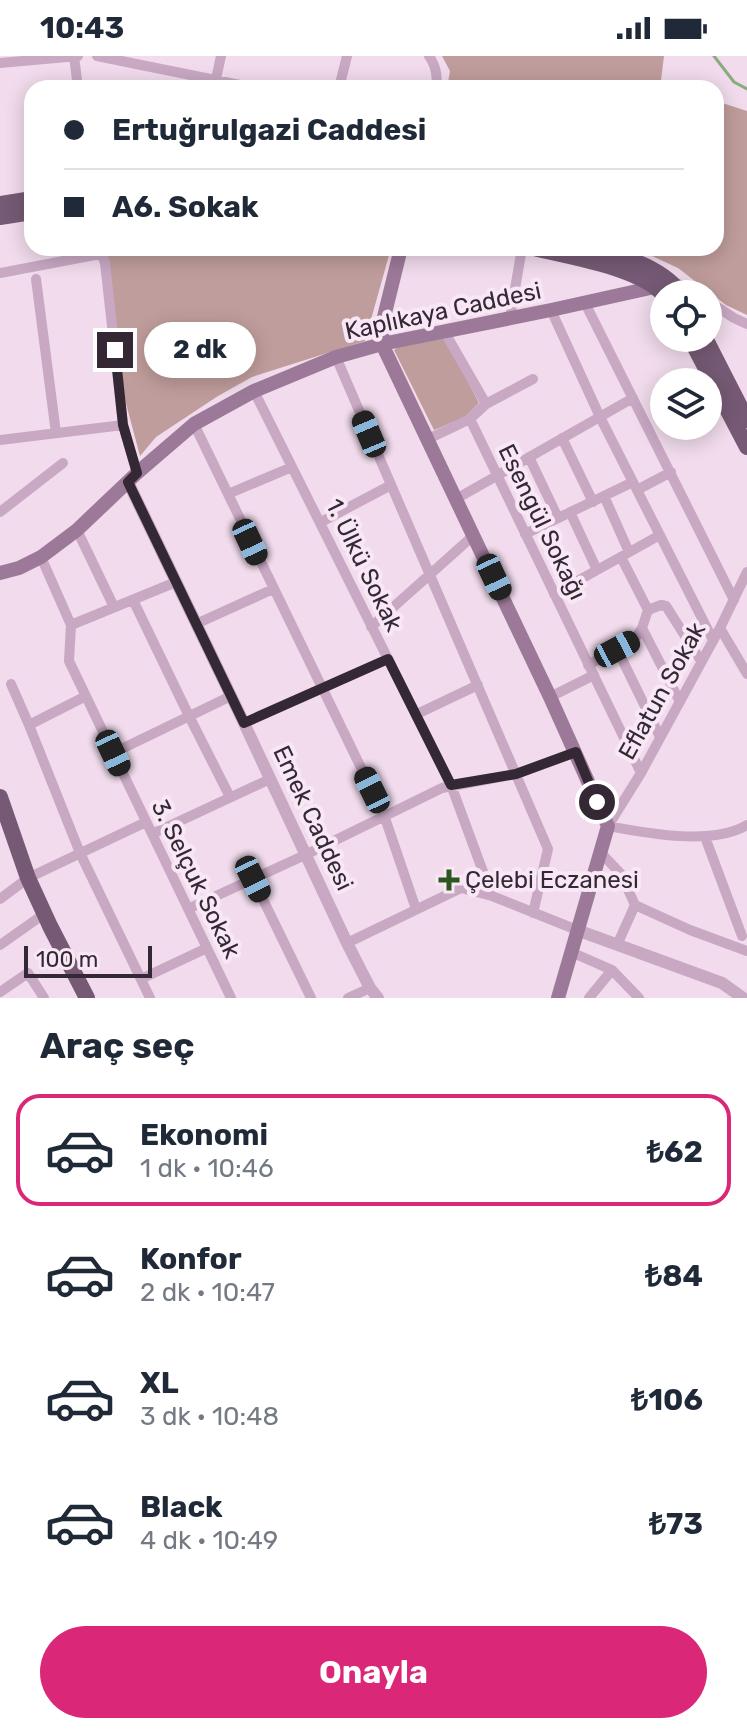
<!DOCTYPE html>
<html lang="tr">
<head>
<meta charset="utf-8">
<style>
  :root { --surface:#fff; --page:#f6f6f7; --text:#1f2937; --muted:#747a83; --line:#e0e1e3; --accent:#db2777 }
  body { margin:0; font-family:Rubik,sans-serif; background:var(--page); color:var(--text); height:100vh; display:flex; flex-direction:column; font-size:30px; white-space:nowrap }
  * { box-sizing:border-box; margin:0 }
  p { font-size:26px; color:var(--muted) }
  .icon { flex:none; width:44px; height:44px; fill:none; stroke:currentColor; stroke-width:2; stroke-linecap:round; stroke-linejoin:round }
  .map { position:relative; height:942px; overflow:hidden }
  .side { display:flex; flex-direction:column; background:var(--surface); flex:1 }
  .side>* { flex:none }
  .guide { position:absolute; left:24px; top:24px; width:700px; height:176px; border-radius:24px; box-shadow:0 4px 20px #0003; display:grid; align-content:center; height:176px; padding:0 40px; background:var(--surface) }
  .fabs { position:absolute; left:650px; top:224px; display:grid; gap:16px }
  .fabs a { display:grid; place-items:center; width:72px; height:72px; border-radius:50%; background:var(--surface); box-shadow:0 4px 20px #0003; font-size:40px }
  .scale { position:absolute; left:24px; bottom:20px; width:128px; box-sizing:border-box; padding-left:8px; border:4px solid #352835; border-top:0; font-size:22px; line-height:28px; white-space:nowrap; color:#352835; -webkit-text-stroke:6px #f8e7f4; paint-order:stroke }
  .end { position:absolute; width:36px; height:36px; margin:-18px; border:10px solid #352835; background:#fff; box-shadow:0 0 0 4px #fff }
  .from { border-radius:50% }
  .bubble { position:absolute; height:56px; border-radius:28px; background:var(--surface); box-shadow:0 4px 20px #0003; font-size:26px; font-weight:700; line-height:56px; text-align:center }
  .car { position:absolute; width:24px; height:48px; margin:-24px -12px; border-radius:10px; box-shadow:0 0 6px 2px #0007; background:linear-gradient(#222 24%,#8ab4d8 0 40%,#222 0 76%,#8ab4d8 0 86%,#222 0) }
  .guide b { display:flex; align-items:center; gap:28px; height:76px; font-size:30px }
  .guide b+b { border-top:2px solid var(--line) }
  .guide i { width:20px; height:20px; background:var(--text) }
  ul { padding:0; list-style:none }
  li { display:flex; align-items:center; gap:24px; height:112px; margin:0 16px 12px; padding:0 24px; border:4px solid transparent; border-radius:24px }
  li div { flex:1 }
  li b { display:block; font-size:30px }
  li em { font-style:normal; font-weight:700 }
  li.active { border-color:var(--accent) }
  li>.icon { width:72px; height:72px; stroke-width:1.5 }
  h2 { padding:0 40px; font-size:36px; line-height:96px }
  .button { display:flex; gap:16px; margin-top:auto; padding:16px 40px }
  .button a { flex:1; height:92px; border-radius:48px; background:var(--accent); color:#fff; font-size:32px; font-weight:700; line-height:92px; text-align:center }
  .status { display:flex; justify-content:space-between; align-items:center; height:56px; padding:0 40px; background:var(--surface); direction:ltr }
  .status svg { height:22px; fill:currentColor }
  .map>svg:first-child { display:block }
  .green { fill:#bf9d9c }
  .lines { fill:none; stroke-linecap:round; stroke-linejoin:round }
  .stream { stroke:#88ac7c; stroke-width:3 }
  .minor { stroke:#c8a8c3; stroke-width:10 }
  .tertiary { stroke:#c8a8c3; stroke-width:12 }
  .secondary { stroke:#9c7999; stroke-width:14 }
  .primary { stroke:#765a75; stroke-width:16 }
  .route { stroke:#352835; stroke-width:10 }
  .poi-dot { fill:#2c551f; stroke:#f8e7f4; stroke-width:3 }
  .labels { text-anchor:middle; stroke-width:8; stroke-linejoin:round; paint-order:stroke }
  .street-label { font-size:24px; fill:#352835; stroke:#f8e7f4 }
  .poi-label { font-size:24px; fill:#352835; stroke:#f8e7f4; text-anchor:start }
</style>
</head>
<body>
<div class="status"><b>10:43</b><svg viewBox="0 0 49 12"><path d="M0 12V9h3v3zM5 12V6h3v6zM10 12V3h3v9zM15 12V0h3v12zM26 1h20v11H26zM47 4h2v5h-2z"/></svg></div>
<div class="map">
<svg width="747" height="942" viewBox="0 0 747 942">
  <rect width="100%" height="100%" fill="#f1dbec"/>
  <!-- green -->
  <path class="green" d="M442 0H664L660 32H447L450 15Z
    M716 45 747 55V259L726 249 678 212 652 200 636 195 633 192H716Z
    M105 192H391L365 285 252 321 218 340 156 381 140 400 124 340Z
    M445 282 479 347 465 361 434 374 394 294 398 291Z"/>
  <g class="lines">
    <!-- stream -->
    <path class="stream" d="M714 0 734 26 747 33"/>
    <!-- minor -->
    <path class="minor" d="M74 0 78 32
      M97 0 255 32
      M429 0C436 10 438 20 436 32
      M0 7 78 0
      M214 32 221 0
      M339 32 347 0
      M99 192 105 207 123 369
      M0 217 100 198
      M36 223 56 377
      M674 227 685 230 697 238
      M708 245 734 262 747 268
      M585 247 734 544
      M551 254 600 361 713 584
      M510 262 522 192
      M444 275 486 348
      M336 301 548 793 533 857
      M254 335 451 729 492 840 577 874
      M470 363 641 717
      M194 368 384 759 416 853
      M562 382 593 446
      M428 383 470 363 486 348 533 323
      M0 384 123 369 137 417
      M529 401 558 462
      M637 434 671 416
      M228 438 292 411
      M604 440 629 496
      M456 443 633 342
      M0 456 63 407
      M570 456 597 514
      M321 466 391 429
      M77 474 114 551
      M525 478 633 426
      M41 501 71 569 69 605 231 942
      M747 516 720 572 641 717 608 770C646 777 712 790 747 769
      M554 538 660 479
      M133 544 189 660 230 741
      M648 554 661 549 666 550 701 605
      M196 568 273 533
      M71 569 176 526
      M371 571 474 479
      M642 572 679 644
      M720 572 747 618
      M617 593 660 681
      M588 609 634 584 642 572 648 554 621 501
      M11 628 29 669
      M86 640 29 669 80 797 150 942
      M550 641 594 619
      M417 658 478 629
      M244 667 388 603
      M113 697 231 640
      M152 778 270 723
      M705 781 742 880
      M600 796 621 818 635 849 690 874 747 895
      M253 823 311 942
      M0 843 28 822 146 766
      M188 853 305 799 442 732 516 718 576 696
      M347 887 461 832 492 840
      M0 889 44 858
      M617 889 635 849
      M571 896 612 914 639 942
      M141 923 207 892
      M0 936 28 917 44 942
      M348 942 370 932
      M589 942 612 914"/>
    <!-- tertiary -->
    <path class="tertiary" d="M128 426 244 667 347 887 370 932 378 942
      M577 874 722 927 743 942"/>
    <!-- secondary -->
    <path class="secondary" d="M401 192 383 265 382 288 550 641 608 770 558 942
      M0 517 19 512 41 501 77 474 137 417 194 368 254 335 336 301 382 288 551 254 664 229"/>
    <!-- primary -->
    <path class="primary" d="M0 148 32 143
      M0 161 32 156
      M534 192C570 201 639 211 664 239
      M585 192C621 200 658 208 682 238
      M690 282 747 391
      M705 282 747 364
      M0 741 28 822 50 870 87 942"/>
  </g>
  <g class="lines">
    <!-- route -->
    <path class="route" d="M115 294 123 369 137 417 128 426 244 667 388 603 451 729 516 718 576 696 597 746"/>
  </g>
  <!-- markers -->
  <path class="poi-dot" d="M445 812h8v8h8v8h-8v8h-8v-8h-8v-8h8z"/>
  <g class="labels">
    <!-- street labels -->
    <g class="street-label">
      <text transform="translate(443 255) rotate(-12)" y="8">Kaplıkaya Caddesi</text>
      <text transform="translate(542 466) rotate(64)" y="8">Esengül Sokağı</text>
      <text transform="translate(364 509) rotate(64)" y="8">1. Ülkü Sokak</text>
      <text transform="translate(662 635) rotate(-61)" y="8">Eflatun Sokak</text>
      <text transform="translate(313 762) rotate(65)" y="8">Emek Caddesi</text>
      <text transform="translate(196 823) rotate(64)" y="8">3. Selçuk Sokak</text>
    </g>
    <!-- poi labels -->
    <g class="poi-label">
      <text x="465" y="832">Çelebi Eczanesi</text>
    </g>
  </g>
</svg>
<div class="fabs">
<a><svg class="icon" aria-label="locate" viewBox="0 0 24 24"><circle cx="12" cy="12" r="6"/><path d="M12 2v4M12 18v4M2 12h4M18 12h4"/></svg></a>
<a><svg class="icon" aria-label="layers" viewBox="0 0 24 24"><path d="M12 4l9 5-9 5-9-5zM3 14l9 5 9-5"/></svg></a>
</div>
<div class="scale">100 m</div>
<i class="end from" style="left:597px;top:746px"></i>
<i class="end" style="left:115px;top:294px"></i>
<div class="bubble" style="left:144px;top:266px;width:112px">2 dk</div>
<i class="car" style="left:369px;top:378px;rotate:337deg"></i>
<i class="car" style="left:250px;top:486px;rotate:155deg"></i>
<i class="car" style="left:494px;top:521px;rotate:155deg"></i>
<i class="car" style="left:617px;top:593px;rotate:62deg"></i>
<i class="car" style="left:113px;top:697px;rotate:155deg"></i>
<i class="car" style="left:372px;top:734px;rotate:334deg"></i>
<i class="car" style="left:253px;top:823px;rotate:154deg"></i>
<div class="guide">
<b><i class="from"></i>Ertuğrulgazi Caddesi</b>
<b><i></i>A6. Sokak</b>
</div>
</div>
<section class="side">
<h2>Araç seç</h2>
<ul>
<li class="active"><svg class="icon" aria-label="car" viewBox="0 0 24 24"><path d="M5 17H2v-5l4-1 3-4h7l3 4 3 1v5h-3M9 17h6M6 11h13"/><circle cx="7" cy="17" r="2"/><circle cx="17" cy="17" r="2"/></svg><div><b>Ekonomi</b><p>1 dk · 10:46</p></div><em>₺62</em></li>
<li><svg class="icon" aria-label="car" viewBox="0 0 24 24"><path d="M5 17H2v-5l4-1 3-4h7l3 4 3 1v5h-3M9 17h6M6 11h13"/><circle cx="7" cy="17" r="2"/><circle cx="17" cy="17" r="2"/></svg><div><b>Konfor</b><p>2 dk · 10:47</p></div><em>₺84</em></li>
<li><svg class="icon" aria-label="car" viewBox="0 0 24 24"><path d="M5 17H2v-5l4-1 3-4h7l3 4 3 1v5h-3M9 17h6M6 11h13"/><circle cx="7" cy="17" r="2"/><circle cx="17" cy="17" r="2"/></svg><div><b>XL</b><p>3 dk · 10:48</p></div><em>₺106</em></li>
<li><svg class="icon" aria-label="car" viewBox="0 0 24 24"><path d="M5 17H2v-5l4-1 3-4h7l3 4 3 1v5h-3M9 17h6M6 11h13"/><circle cx="7" cy="17" r="2"/><circle cx="17" cy="17" r="2"/></svg><div><b>Black</b><p>4 dk · 10:49</p></div><em>₺73</em></li>
</ul>
<div class="button"><a>Onayla</a></div>
</section>
</body>
</html>
